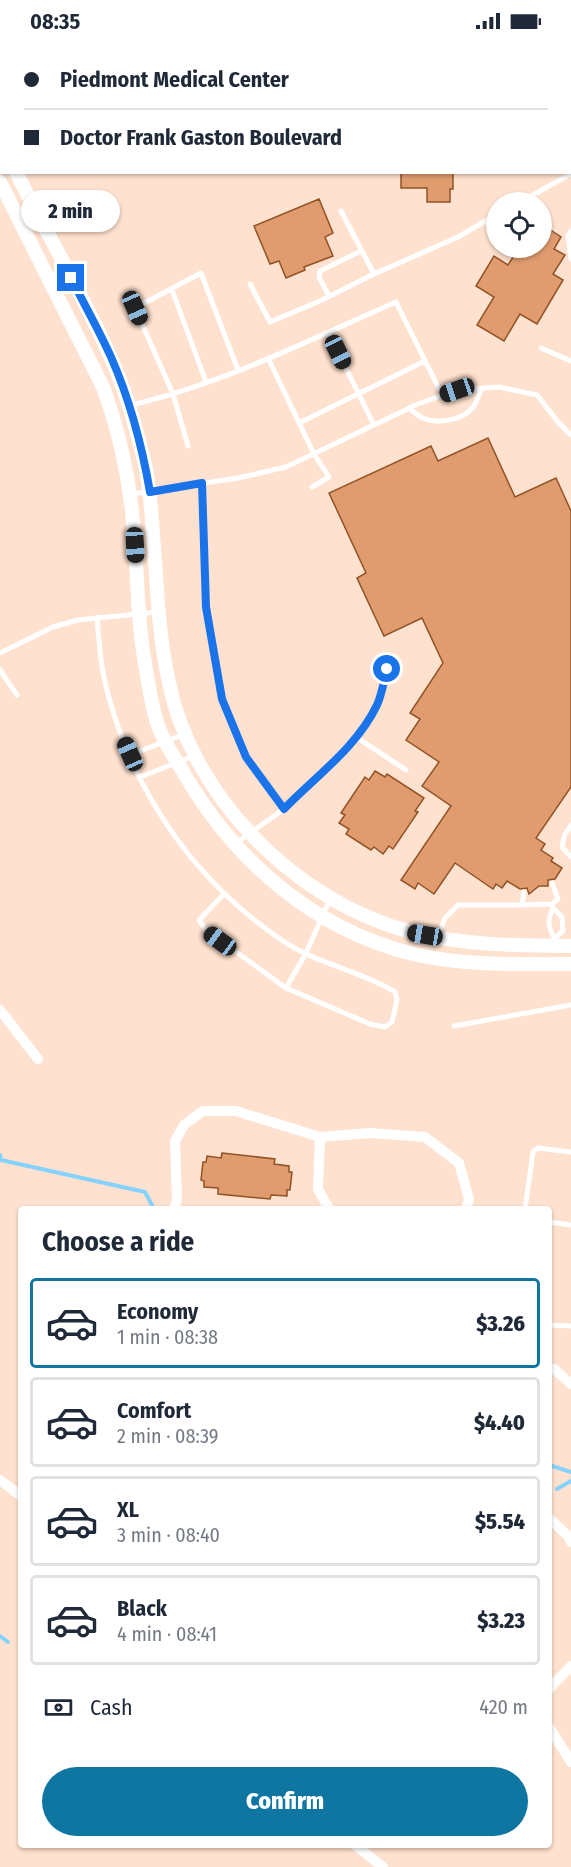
<!DOCTYPE html>
<html lang="en">
<head>
<meta charset="utf-8">
<style>
  :root { --surface:#fff; --page:#f6f6f7; --text:#1f2937; --muted:#747a83; --line:#e0e1e3; --accent:#0f76a2 }
  body { margin:0; font-family:"Fira Sans Condensed",sans-serif; background:var(--page); color:var(--text); height:100vh; display:flex; flex-direction:column; font-size:22px; white-space:nowrap }
  * { box-sizing:border-box; margin:0 }
  p { font-size:20px; color:var(--muted) }
  .icon { flex:none; width:33px; height:33px; fill:none; stroke:currentColor; stroke-width:2; stroke-linecap:round; stroke-linejoin:round }
  .map { position:relative; flex:1; overflow:hidden }
  .panel { position:absolute; left:18px; top:1164px; width:534px; height:642px; display:flex; flex-direction:column; background:var(--surface); border-radius:6px; box-shadow:0 2px 4px #0004 }
  .panel>* { flex:none }
  .banner { position:absolute; left:0px; top:0px; width:572px; height:132px; box-shadow:0 2px 4px #0004; display:grid; align-content:center; height:132px; padding:0 24px; background:var(--surface) }
  .fabs { position:absolute; left:486px; top:150px; display:grid; gap:12px }
  .fabs a { display:grid; place-items:center; width:66px; height:66px; border-radius:50%; background:var(--surface); box-shadow:0 2px 4px #0004; font-size:30px }
  .end { position:absolute; width:27px; height:27px; margin:-14px; border:8px solid #1a73e8; background:#fff; box-shadow:0 0 0 3px #fff }
  .from { border-radius:50% }
  .bubble { position:absolute; height:42px; border-radius:21px; background:var(--surface); box-shadow:0 2px 4px #0004; font-size:20px; font-weight:800; line-height:42px; text-align:center }
  .car { position:absolute; width:18px; height:36px; margin:-18px -9px; border-radius:8px; box-shadow:0 0 4px 2px #0007; background:linear-gradient(#222 24%,#8ab4d8 0 40%,#222 0 76%,#8ab4d8 0 86%,#222 0) }
  .banner b { display:flex; align-items:center; gap:21px; height:57px; font-size:22px }
  .banner b+b { border-top:2px solid var(--line) }
  .banner i { width:15px; height:15px; background:var(--text) }
  ul { padding:0; list-style:none }
  li { display:flex; align-items:center; gap:18px; height:90px; margin:0 12px 9px; padding:0 12px; border:3px solid var(--line); border-radius:6px }
  li div { flex:1 }
  li b { display:block; font-size:22px }
  li em { font-style:normal; font-weight:800 }
  li.on { border-color:var(--accent) }
  li>.icon { width:54px; height:54px; stroke-width:1.5 }
  h2 { padding:0 24px; font-size:27px; line-height:72px }
  .pay { display:flex; align-items:center; gap:15px; height:66px; padding:0 24px; font-size:22px }
  .pay p { margin-inline-start:auto }
  .cta { display:flex; gap:12px; margin-top:auto; padding:12px 24px }
  .cta a { flex:1; height:69px; border-radius:36px; background:var(--accent); color:#fff; font-size:24px; font-weight:800; line-height:69px; text-align:center }
  .status { display:flex; justify-content:space-between; align-items:center; height:42px; padding:0 30px; background:var(--surface); direction:ltr }
  .status svg { height:16px; fill:currentColor }
  .map>svg:first-child { display:block }
  .lines { fill:none; stroke-linecap:round; stroke-linejoin:round }
  .stream { stroke:#85d2fd; stroke-width:4 }
  .building { fill:#e09c6f; stroke:#915326; stroke-width:1.5 }
  .service { stroke:#fff; stroke-width:5 }
  .minor { stroke:#fff; stroke-width:10 }
  .tertiary { stroke:#fff; stroke-width:14 }
  .route { stroke:#1a73e8; stroke-width:8 }
</style>
</head>
<body>
<div class="status"><b>08:35</b><svg viewBox="0 0 49 12"><path d="M0 12V9h3v3zM5 12V6h3v6zM10 12V3h3v9zM15 12V0h3v12zM26 1h20v11H26zM47 4h2v5h-2z"/></svg></div>
<div class="map">
<svg width="571" height="1825" viewBox="0 0 571 1825">
  <rect width="100%" height="100%" fill="#fee1ce"/>
  <g class="lines">
    <!-- stream -->
    <path class="stream" d="M0 1113 1 1118 145 1150 154 1167
      M549 1423 571 1430
      M557 1447 571 1439
      M0 1594 8 1600"/>
  </g>
  <!-- building -->
  <path class="building" d="M401 130H453V147H450V160H427V146H401Z
    M319 157 333 191 325 195 333 214 304 225 305 228 286 236 279 219 270 222 254 184Z
    M546 185 561 195 554 207 565 213 553 232 563 238 537 282 520 272 504 299 477 283 494 255 476 244 494 214 508 223 519 206H542V193Z
    M488 396 515 455 556 436 571 469V745L536 796 545 802 541 808 553 816 551 819 562 826 555 837 548 838V844H539L529 852 527 846 520 847 507 839 502 846 496 842 493 847 455 821 434 852 418 841 415 847 401 838 451 764 422 744 439 720 406 698 420 677 410 671 443 621 422 576 384 594 357 536 366 531 329 451 431 404 438 419Z
    M375 729 385 735 387 732 424 756 415 769 418 770 393 807 389 804 383 812 374 805 371 808 346 792 349 787 339 781 345 773 341 771 365 735 369 738Z
    M222 1111 275 1117 274 1122 289 1124V1130H292L290 1148H287V1154L271 1153 270 1157 218 1152V1146L204 1145V1139L201 1138 203 1120H206L207 1114 221 1116Z"/>
  <g class="lines">
    <!-- service -->
    <path class="service" d="M91 0 92 2
      M287 0 288 2
      M164 2 167 0
      M453 2 455 0
      M570 66 571 67
      M570 88H571
      M520 160 571 132
      M571 189 568 194 571 217
      M374 232 458 195 496 173
      M250 242 270 280 320 259 374 232 341 169
      M172 248 206 340
      M329 254 319 235 320 229 361 209
      M328 290 374 383
      M541 306 571 319
      M268 316 314 412 329 435 312 445
      M131 363C223 342 309 298 396 260L442 353
      M409 366C413 369 417 373 421 375 436 383 463 379 474 364 477 359 479 352 482 346
      M299 381 425 319
      M188 404 173 352 135 266 201 231 238 328
      M202 441 206 565 222 657 246 715 284 767
      M132 452 238 436 286 425 418 362 457 348 499 345 537 353 558 380 571 393
      M97 575C99 600 101 628 108 652 135 754 196 840 283 899 317 922 361 929 395 950L397 958 392 980 385 985 370 982 286 946 206 888 199 878 224 852
      M0 611 53 585 78 578 157 570
      M0 628 17 653
      M356 695 406 728
      M130 713 185 692
      M140 735 194 714
      M571 783 564 794 562 805 571 815
      M236 801 284 767 356 695C375 671 380 656 387 627
      M524 850 522 863 552 862 558 857 552 841
      M552 862 553 866 562 875 563 889 555 896
      M553 866C546 881 549 885 555 898
      M438 895 445 876 458 863H522
      M286 946 306 911 330 857
      M454 984 571 963
      M525 1167 533 1110 538 1106 571 1110
      M549 1180 571 1183
      M549 1283 571 1284"/>
    <!-- minor -->
    <path class="minor" d="M0 968 38 1017
      M320 1095 318 1147 329 1167
      M174 1167 177 1158 175 1099 184 1083 203 1069H236L320 1095 370 1091 425 1095 459 1121 469 1157 466 1167
      M549 1327H554L571 1342
      M0 1438 21 1454
      M549 1476 569 1495 571 1500
      M549 1647 571 1624
      M549 1685 571 1720
      M355 1803 383 1825"/>
    <!-- tertiary -->
    <path class="tertiary" d="M0 98 2 101
      M16 130C47 192 83 253 111 316 126 349 135 383 144 418 150 442 151 468 153 492 157 540 158 589 168 636 190 754 296 860 411 890 463 903 518 904 571 904
      M0 140 103 345C122 397 132 450 135 505 138 545 138 586 146 627 149 646 153 675 162 693 167 705 175 716 182 728 233 817 312 887 413 912 464 924 519 922 571 922"/>
  </g>
  <g class="lines">
    <!-- route -->
    <path class="route" d="M71 236C84 262 99 288 111 315 130 358 142 404 150 450L202 441 206 565 222 657 246 715 284 767C316 734 357 705 377 663 382 652 384 638 387 627"/>
  </g>
</svg>
<div class="fabs">
<a><svg class="icon" aria-label="locate" viewBox="0 0 24 24"><circle cx="12" cy="12" r="6"/><path d="M12 2v4M12 18v4M2 12h4M18 12h4"/></svg></a>
</div>
<i class="end from" style="left:387px;top:627px"></i>
<i class="end" style="left:71px;top:236px"></i>
<div class="bubble" style="left:21px;top:148px;width:99px">2 min</div>
<i class="car" style="left:135px;top:266px;rotate:156deg"></i>
<i class="car" style="left:338px;top:310px;rotate:154deg"></i>
<i class="car" style="left:457px;top:348px;rotate:251deg"></i>
<i class="car" style="left:135px;top:503px;rotate:177deg"></i>
<i class="car" style="left:130px;top:712px;rotate:336deg"></i>
<i class="car" style="left:425px;top:893px;rotate:280deg"></i>
<i class="car" style="left:220px;top:899px;rotate:306deg"></i>
<div class="banner">
<b><i class="from"></i>Piedmont Medical Center</b>
<b><i></i>Doctor Frank Gaston Boulevard</b>
</div>
<section class="panel">
<h2>Choose a ride</h2>
<ul>
<li class="on"><svg class="icon" aria-label="car" viewBox="0 0 24 24"><path d="M5 17H2v-5l4-1 3-4h7l3 4 3 1v5h-3M9 17h6M6 11h13"/><circle cx="7" cy="17" r="2"/><circle cx="17" cy="17" r="2"/></svg><div><b>Economy</b><p>1 min · 08:38</p></div><em>$3.26</em></li>
<li><svg class="icon" aria-label="car" viewBox="0 0 24 24"><path d="M5 17H2v-5l4-1 3-4h7l3 4 3 1v5h-3M9 17h6M6 11h13"/><circle cx="7" cy="17" r="2"/><circle cx="17" cy="17" r="2"/></svg><div><b>Comfort</b><p>2 min · 08:39</p></div><em>$4.40</em></li>
<li><svg class="icon" aria-label="car" viewBox="0 0 24 24"><path d="M5 17H2v-5l4-1 3-4h7l3 4 3 1v5h-3M9 17h6M6 11h13"/><circle cx="7" cy="17" r="2"/><circle cx="17" cy="17" r="2"/></svg><div><b>XL</b><p>3 min · 08:40</p></div><em>$5.54</em></li>
<li><svg class="icon" aria-label="car" viewBox="0 0 24 24"><path d="M5 17H2v-5l4-1 3-4h7l3 4 3 1v5h-3M9 17h6M6 11h13"/><circle cx="7" cy="17" r="2"/><circle cx="17" cy="17" r="2"/></svg><div><b>Black</b><p>4 min · 08:41</p></div><em>$3.23</em></li>
</ul>
<div class="pay"><svg class="icon" aria-label="cash" viewBox="0 0 24 24"><path d="M3 7h18v10H3z"/><circle cx="12" cy="12" r="2"/></svg>Cash<p>420 m</p></div>
<div class="cta"><a>Confirm</a></div>
</section>
</div>
</body>
</html>
